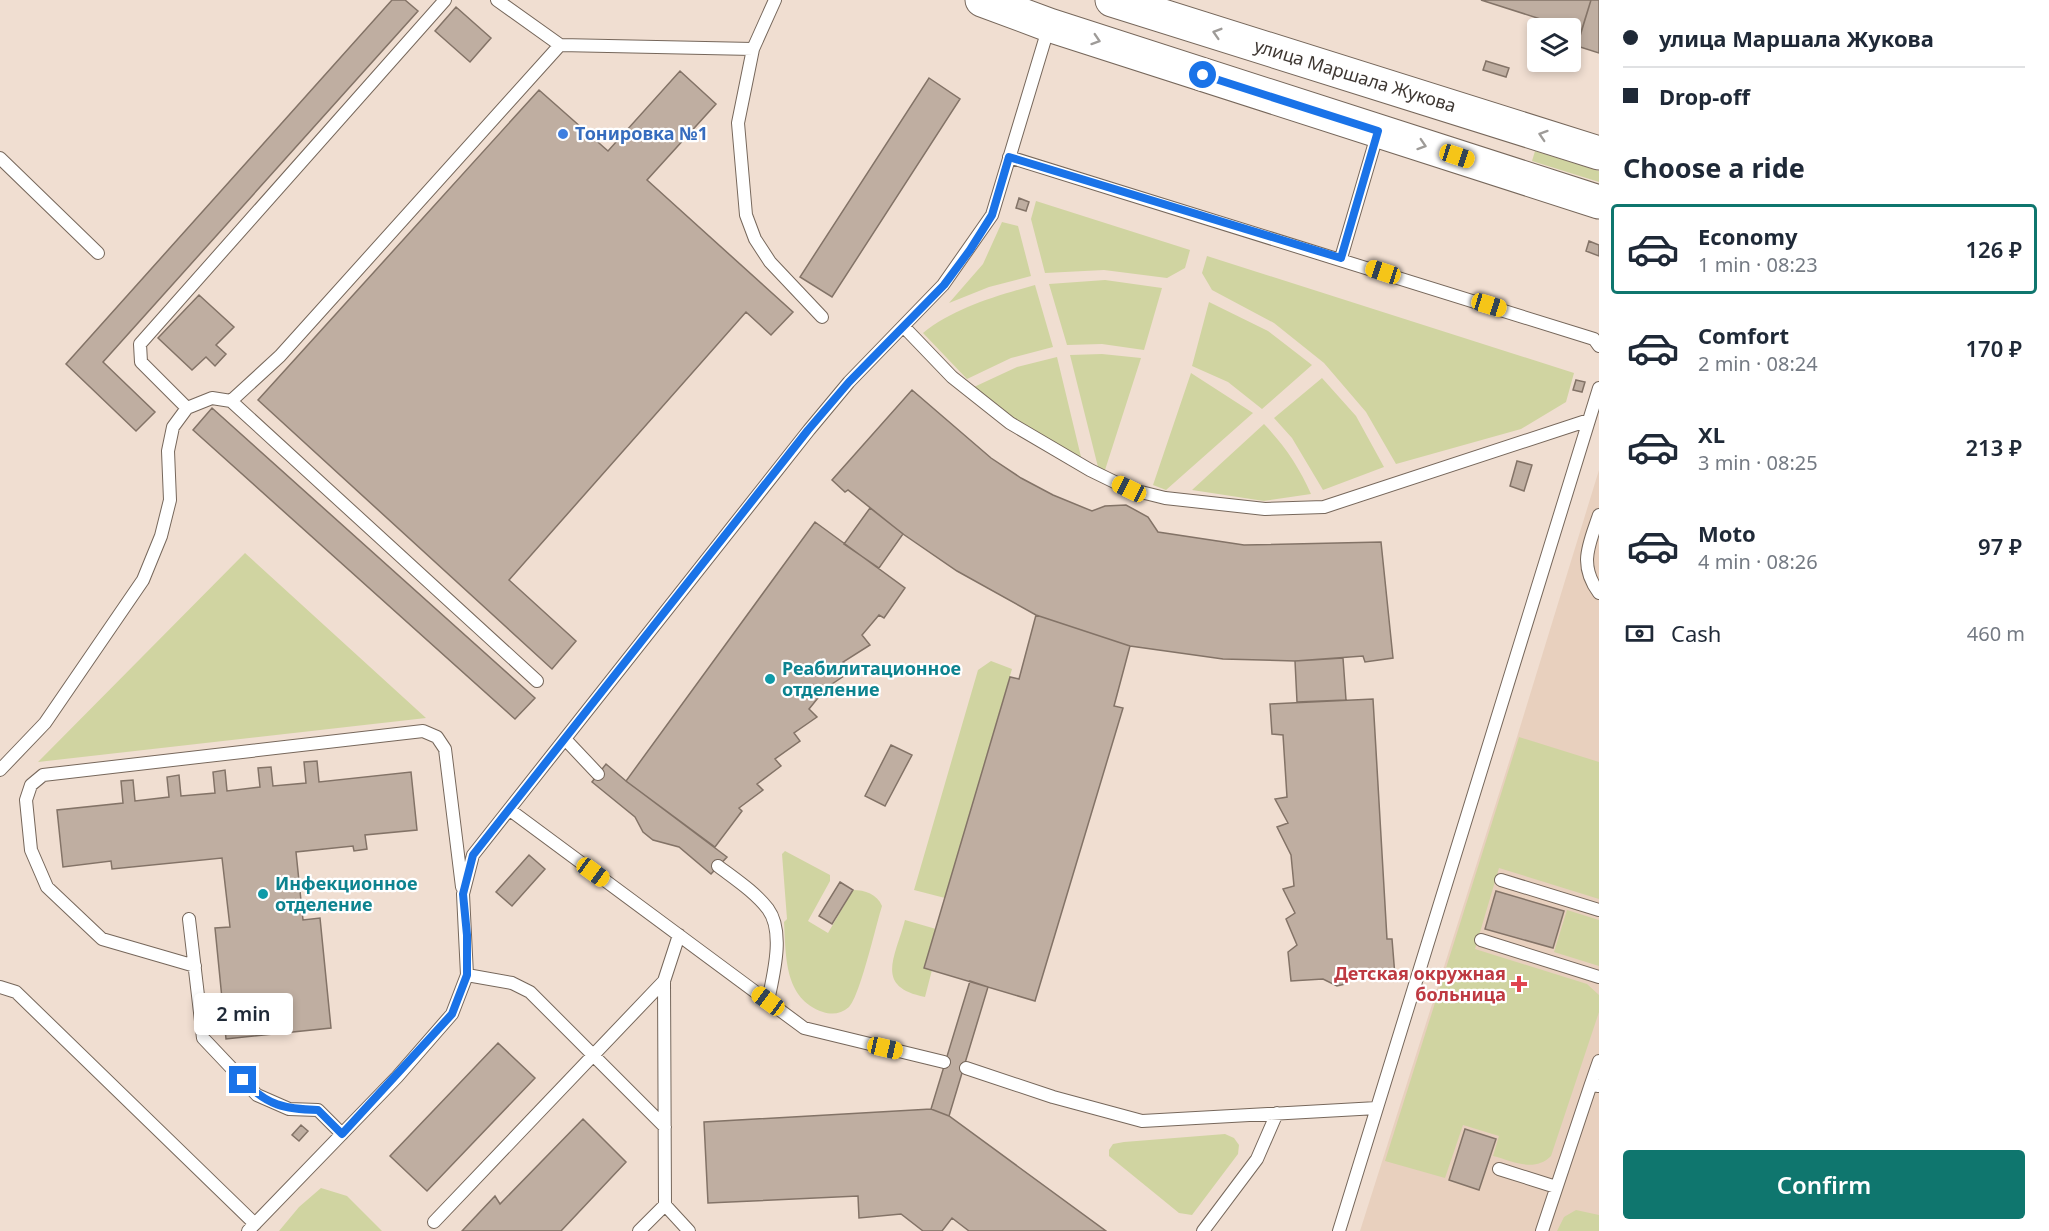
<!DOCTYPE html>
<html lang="en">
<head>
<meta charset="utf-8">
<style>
  :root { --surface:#fff; --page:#f2f2f3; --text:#1f2937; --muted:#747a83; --line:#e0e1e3; --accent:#0f766e }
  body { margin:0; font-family:"Noto Sans",sans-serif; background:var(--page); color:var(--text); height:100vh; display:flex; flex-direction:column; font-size:22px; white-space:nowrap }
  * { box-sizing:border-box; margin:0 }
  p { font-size:20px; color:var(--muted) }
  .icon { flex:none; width:33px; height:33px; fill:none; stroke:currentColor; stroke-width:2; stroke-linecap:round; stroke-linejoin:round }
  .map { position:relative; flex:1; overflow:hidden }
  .sheet { display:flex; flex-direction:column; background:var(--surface); width:450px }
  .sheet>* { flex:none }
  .guide { display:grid; align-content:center; height:132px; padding:0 24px; background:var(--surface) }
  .tools { position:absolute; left:1527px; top:18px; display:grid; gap:12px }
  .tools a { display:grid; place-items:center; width:54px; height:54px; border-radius:6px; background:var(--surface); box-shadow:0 3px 9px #0003; font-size:30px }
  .end { position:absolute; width:27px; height:27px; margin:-14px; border:8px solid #1a73e8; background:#fff; box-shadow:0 0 0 3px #fff }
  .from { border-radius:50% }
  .bubble { position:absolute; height:42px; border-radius:6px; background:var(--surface); box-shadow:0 3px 9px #0003; font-size:20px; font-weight:600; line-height:42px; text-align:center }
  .car { position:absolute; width:18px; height:36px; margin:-18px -9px; border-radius:8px; box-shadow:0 0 4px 2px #0007; background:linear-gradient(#f5c518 24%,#345 0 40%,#f5c518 0 76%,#345 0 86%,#f5c518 0) }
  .guide b { display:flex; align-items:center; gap:21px; height:57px; font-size:22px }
  .guide b+b { border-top:2px solid var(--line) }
  .guide i { width:15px; height:15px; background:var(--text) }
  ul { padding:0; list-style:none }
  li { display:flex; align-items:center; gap:18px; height:90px; margin:0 12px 9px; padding:0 12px; border:3px solid transparent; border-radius:6px }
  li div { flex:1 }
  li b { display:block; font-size:22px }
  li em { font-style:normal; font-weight:600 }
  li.selected { border-color:var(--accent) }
  li>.icon { width:54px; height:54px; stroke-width:1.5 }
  h2 { padding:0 24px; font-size:27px; line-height:72px }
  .pay { display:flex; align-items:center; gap:15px; height:66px; padding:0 24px; font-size:22px }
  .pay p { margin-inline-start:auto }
  .button { display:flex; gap:12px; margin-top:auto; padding:12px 24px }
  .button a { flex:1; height:69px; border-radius:6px; background:var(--accent); color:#fff; font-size:24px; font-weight:600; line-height:69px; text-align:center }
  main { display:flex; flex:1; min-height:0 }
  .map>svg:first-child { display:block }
  .built { fill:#e8d0be }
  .green { fill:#d0d4a1 }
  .building { fill:#bfaea1; stroke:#837367; stroke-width:1.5 }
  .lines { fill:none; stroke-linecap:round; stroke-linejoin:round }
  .service-casing { stroke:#76675b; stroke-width:14 }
  .secondary-casing { stroke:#76675b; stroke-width:35 }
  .service { stroke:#fff; stroke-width:12 }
  .secondary { stroke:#fff; stroke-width:33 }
  .oneway { stroke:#9e9b98 }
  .route { stroke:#1a73e8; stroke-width:8 }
  .shop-dot { fill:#3f7fe0; stroke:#fff; stroke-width:2 }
  .culture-dot { fill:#0f9aa8; stroke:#fff; stroke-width:2 }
  .health-dot { fill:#e0444e; stroke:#fff; stroke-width:2 }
  .labels { text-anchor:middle; stroke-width:4.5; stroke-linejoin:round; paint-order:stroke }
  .street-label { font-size:18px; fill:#3e3732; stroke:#fff }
  .shop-label { font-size:18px; font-weight:bold; fill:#366cbe; stroke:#fff; text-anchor:start }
  .culture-label { font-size:18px; font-weight:bold; fill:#0d838f; stroke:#fff; text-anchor:start }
  .health-label { font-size:18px; font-weight:bold; fill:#be3a42; stroke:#fff; text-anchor:end }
</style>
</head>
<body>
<main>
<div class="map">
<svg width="1599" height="1231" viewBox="0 0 1599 1231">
  <rect width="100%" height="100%" fill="#f0ded1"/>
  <!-- built -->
  <path class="built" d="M1599 470V1231H1360L1517 737Z"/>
  <!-- green -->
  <path class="green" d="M1535 151 1599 171V182L1532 161Z
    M1036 201 1190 250 1185 268 1167 278 1104 270 1045 273 1031 219Z
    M1002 222 1018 226 1031 276 989 287 949 303 983 264Z
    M1207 256 1574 373 1566 402 1521 429 1396 464 1366 412 1324 363 1274 323 1212 290 1202 273Z
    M1105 280 1162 288 1144 350 1102 344 1067 345 1049 284Z
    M1035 285 1053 347 1011 358 967 379 923 333C954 308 996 296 1035 285Z
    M1209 302 1268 331 1312 365 1262 409 1228 382 1192 366Z
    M1102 354 1141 358 1105 470 1098 467 1070 355Z
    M1057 357 1082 461 1012 418 974 387 1017 367Z
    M1191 373 1253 413 1166 490 1153 485Z
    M1322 378 1356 416 1384 467 1323 490 1292 438 1274 418Z
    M1264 424C1285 446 1299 467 1311 494L1264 501 1192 490Z
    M245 553 426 718 38 762Z
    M991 661 1012 669 945 898 914 890 978 670Z
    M1519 737 1599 762V899L1499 868 1475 949 1587 984 1599 995V1012L1551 1156C1534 1173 1513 1161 1493 1156L1499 1136 1463 1125 1445 1178 1385 1161Z
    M785 851 830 875V881L808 921 828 933 853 890C865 890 877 894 882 906 876 925 860 996 849 1007 841 1014 832 1015 823 1012 784 999 786 956 784 922L787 919 782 854Z
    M1567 910 1599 920V966L1554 952Z
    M905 920 936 929 932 970 925 997C874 987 895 958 905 920Z
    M1225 1134 1234 1138 1239 1145 1238 1154 1192 1215 1179 1213 1109 1156V1150L1113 1144 1124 1142Z
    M321 1188 347 1196 382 1231H279L299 1207Z
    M1576 1210 1599 1215V1231H1557L1564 1217Z"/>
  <!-- building -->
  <path class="building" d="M392 0H405L418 11 103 362 155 412 136 431 66 364Z
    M1481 0H1591L1581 32Z
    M1591 0H1599V53L1577 46Z
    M456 7 491 38 470 62 435 31Z
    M1486 61 1509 68 1506 77 1483 70Z
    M680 71 716 104 647 180 793 312 771 335 746 312 509 580 576 641 552 669 258 400 539 90 608 151Z
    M929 78 960 99 832 297 800 277Z
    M1019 198 1029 202 1026 211 1016 208Z
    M1589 241 1599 245V256L1586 251Z
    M199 295 234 327 216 345 226 354 215 366 206 357 192 370 158 338Z
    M1576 380 1585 382 1582 392 1573 390Z
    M912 390 991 458 1021 478 1053 495 1092 511 1105 506 1126 505 1148 517 1158 532 1244 545 1381 542 1393 658 1365 662 1363 656 1295 661 1223 659 1130 646 1036 615 957 571 903 534 848 490 845 492 832 480Z
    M212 408 535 698 515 719 193 430Z
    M1517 461 1532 465 1524 491 1510 486Z
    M870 508 903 534 879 568 844 544Z
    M815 522 905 588 884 618 879 615 862 635 870 645 843 662 853 670 826 688 809 709 817 717 794 733 800 741 775 759 781 766 757 784 763 790 739 808 742 811 715 847 626 781Z
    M1036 615 1130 646 1114 706 1123 708 1035 1001 924 968 1010 677 1019 679Z
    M1343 658 1346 700 1297 702 1295 661Z
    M1373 699 1387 939H1392L1395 976H1356L1345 984 1337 986 1323 979 1291 981 1288 952 1297 945 1286 919 1295 913 1283 889 1294 886 1291 855 1277 827 1288 823 1275 799 1287 797 1283 735 1272 734 1270 704Z
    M891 745 912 755 885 806 865 796Z
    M317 761 319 782 411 772 417 830 365 835 367 849 354 851 353 846 296 852 303 920 320 918 331 1028 226 1039 215 928 230 927 222 858 112 869 111 861 63 867 57 810 123 803 121 781 133 780 135 801 169 797 167 777 179 775 181 796 215 793 213 772 225 770 227 791 260 787 258 768 271 767 273 786 306 783 304 762Z
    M606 764 626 781 727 857 711 874 679 847 653 840 643 832 635 817 592 782Z
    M529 855 545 869 512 906 496 892Z
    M840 882 853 890 832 924 819 916Z
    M1496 891 1564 911 1553 948 1485 929Z
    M970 981 988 987 949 1116 931 1109Z
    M498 1043 535 1078 427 1191 390 1156Z
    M931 1109 949 1116 1106 1231H969L952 1218 942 1231H923L901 1214 859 1218 858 1196 708 1203 704 1122Z
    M583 1119 626 1162 561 1231H462L495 1196 500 1204Z
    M301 1125 308 1131 299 1141 292 1135Z
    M1465 1129 1496 1139 1479 1190 1449 1180Z"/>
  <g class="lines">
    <defs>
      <path id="service" d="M497 0 560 45
        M753 49 738 123 746 215 755 239 770 262 822 317
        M1009 157 1594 339 1599 346
        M0 158 98 253
        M1341 258 1378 132
        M904 327 952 377 1010 423 1090 470 1129 489 1165 498 1265 509 1324 507 1589 420
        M231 401 537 681
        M187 408 141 362 140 344 445 0
        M1599 515C1589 545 1578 564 1599 593
        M565 739 598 774
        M0 770 45 723 143 580 161 536 170 500 168 451 173 427 187 408 212 398 231 401 280 356 560 45 753 49 775 0
        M510 810 804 1028 944 1062
        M718 866C735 879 755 892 768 909 785 932 773 976 768 1001
        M1501 880 1599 910
        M189 919 203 1038 257 1095 289 1109 318 1110 342 1134
        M679 935 664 981 665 1205 689 1231
        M1481 940 1599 977
        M195 966 102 939 47 887 31 850 26 800 31 785 43 775 423 731 437 737 445 749 462 887
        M467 975 512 983 530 992 665 1127
        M0 987 16 992 255 1224
        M966 1068 1053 1097 1142 1121 1377 1108
        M1598 1086 1591 1084 1599 1061
        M1499 1169 1556 1187
        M434 1222 664 981
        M248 1231 397 1077 452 1014 467 975 463 894 473 855 809 430 849 382 943 285 992 215 1049 26
        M639 1231 665 1205
        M1203 1231 1257 1159 1277 1113
        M1339 1231 1599 388
        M1542 1231 1591 1084"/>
      <path id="secondary" d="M982 0 1049 25 1599 202
        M1112 0 1599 153"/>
    </defs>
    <!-- service casing -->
    <use href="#service" class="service-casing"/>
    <!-- secondary casing -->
    <use href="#secondary" class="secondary-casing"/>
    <!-- service -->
    <use href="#service" class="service"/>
    <!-- secondary -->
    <use href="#secondary" class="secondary"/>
  </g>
  <!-- one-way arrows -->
  <defs><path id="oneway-chevron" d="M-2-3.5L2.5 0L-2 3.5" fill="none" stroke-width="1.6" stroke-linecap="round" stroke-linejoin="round" transform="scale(1.5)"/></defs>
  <g class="oneway">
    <use href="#oneway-chevron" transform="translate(1217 33) rotate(-163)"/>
    <use href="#oneway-chevron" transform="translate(1096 40) rotate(18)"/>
    <use href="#oneway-chevron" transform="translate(1543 135) rotate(-162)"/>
    <use href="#oneway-chevron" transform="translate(1422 145) rotate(18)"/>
  </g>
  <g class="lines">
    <!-- route -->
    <path class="route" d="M243 1080C267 1106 285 1109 318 1110L342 1134 452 1014 467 975V935L463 894 473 855 808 430 849 382 944 285 970 250 992 215 1009 157 1341 258 1378 131 1203 75"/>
  </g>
  <!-- markers -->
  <circle class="shop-dot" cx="563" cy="134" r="6"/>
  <g class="culture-dot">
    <circle cx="770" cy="679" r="6"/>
    <circle cx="263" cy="894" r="6"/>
  </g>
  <path class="health-dot" d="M1516 975h6v6h6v6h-6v6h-6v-6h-6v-6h6z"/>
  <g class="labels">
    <!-- street labels -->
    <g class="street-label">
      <text transform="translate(1355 76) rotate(17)" y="6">улица Маршала Жукова</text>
    </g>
    <!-- shop labels -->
    <g class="shop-label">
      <text x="575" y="140">Тонировка №1</text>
    </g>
    <!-- culture labels -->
    <g class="culture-label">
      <text x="782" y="675">Реабилитационное<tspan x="782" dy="21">отделение</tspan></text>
      <text x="275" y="890">Инфекционное<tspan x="275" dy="21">отделение</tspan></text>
    </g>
    <!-- health labels -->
    <g class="health-label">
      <text x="1506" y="980">Детская окружная<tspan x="1506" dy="21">больница</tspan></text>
    </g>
  </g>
</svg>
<div class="tools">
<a><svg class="icon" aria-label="layers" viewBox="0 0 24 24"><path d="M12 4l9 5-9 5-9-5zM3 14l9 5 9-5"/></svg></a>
</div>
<i class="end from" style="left:1203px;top:75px"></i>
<i class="end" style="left:243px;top:1080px"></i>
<div class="bubble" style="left:194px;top:993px;width:99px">2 min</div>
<i class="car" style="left:1457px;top:156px;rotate:108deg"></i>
<i class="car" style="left:1383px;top:272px;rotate:288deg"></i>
<i class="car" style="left:1489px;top:305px;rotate:107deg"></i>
<i class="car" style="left:1129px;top:489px;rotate:296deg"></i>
<i class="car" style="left:593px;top:872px;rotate:126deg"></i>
<i class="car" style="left:768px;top:1001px;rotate:306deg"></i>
<i class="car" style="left:885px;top:1048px;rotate:103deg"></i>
</div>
<section class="sheet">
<div class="guide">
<b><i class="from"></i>улица Маршала Жукова</b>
<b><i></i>Drop-off</b>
</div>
<h2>Choose a ride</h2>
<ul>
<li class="selected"><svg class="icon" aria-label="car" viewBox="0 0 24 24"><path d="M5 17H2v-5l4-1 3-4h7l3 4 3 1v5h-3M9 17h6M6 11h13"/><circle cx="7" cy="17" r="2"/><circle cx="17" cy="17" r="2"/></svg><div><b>Economy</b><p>1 min · 08:23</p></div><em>126 ₽</em></li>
<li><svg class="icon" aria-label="car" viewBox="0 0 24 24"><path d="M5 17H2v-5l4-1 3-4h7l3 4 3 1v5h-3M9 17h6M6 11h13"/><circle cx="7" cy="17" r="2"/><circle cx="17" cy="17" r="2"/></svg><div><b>Comfort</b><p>2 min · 08:24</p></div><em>170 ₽</em></li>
<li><svg class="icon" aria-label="car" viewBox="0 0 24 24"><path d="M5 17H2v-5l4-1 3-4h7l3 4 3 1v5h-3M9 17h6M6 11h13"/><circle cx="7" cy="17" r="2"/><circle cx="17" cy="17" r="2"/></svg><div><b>XL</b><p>3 min · 08:25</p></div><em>213 ₽</em></li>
<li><svg class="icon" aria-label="car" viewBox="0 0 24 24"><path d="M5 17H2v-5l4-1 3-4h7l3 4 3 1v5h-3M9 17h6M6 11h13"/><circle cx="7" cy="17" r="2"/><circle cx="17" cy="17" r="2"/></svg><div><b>Moto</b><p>4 min · 08:26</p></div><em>97 ₽</em></li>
</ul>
<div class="pay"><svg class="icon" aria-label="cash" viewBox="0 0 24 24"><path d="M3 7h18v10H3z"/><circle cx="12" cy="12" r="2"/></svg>Cash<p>460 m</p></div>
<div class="button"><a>Confirm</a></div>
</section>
</main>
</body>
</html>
